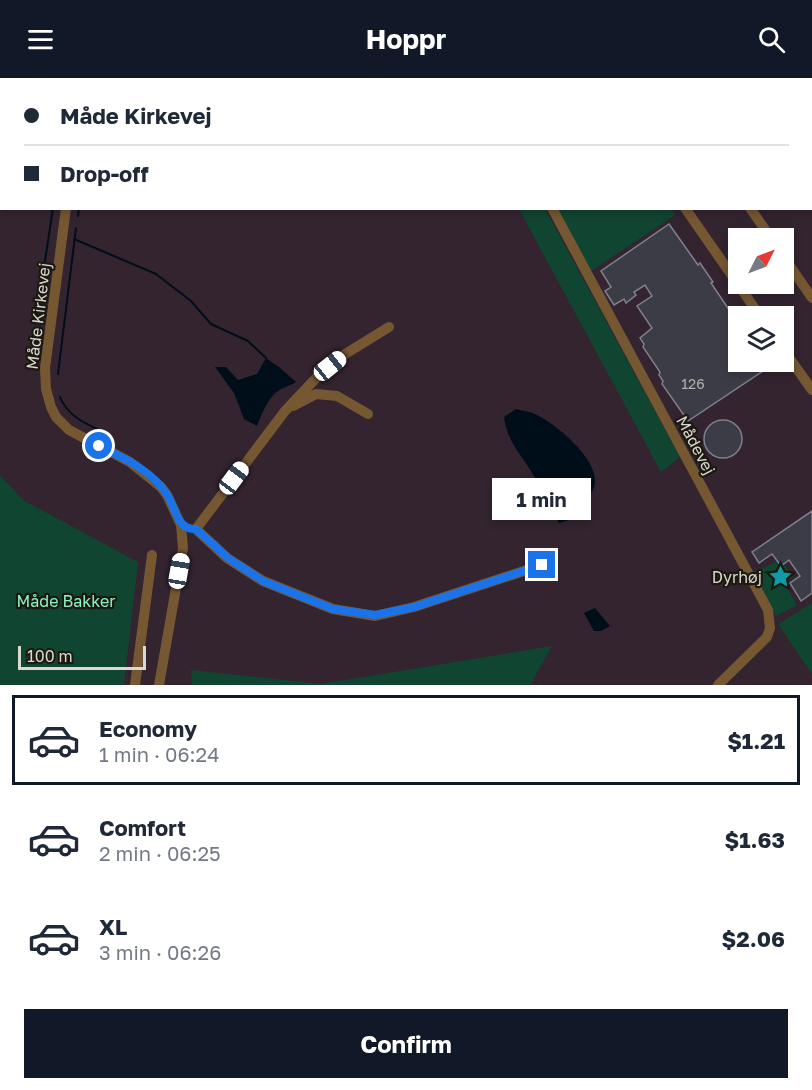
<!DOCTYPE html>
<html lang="en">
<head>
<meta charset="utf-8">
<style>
  :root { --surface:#fff; --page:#f6f6f7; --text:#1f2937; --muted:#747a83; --line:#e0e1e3; --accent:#111827 }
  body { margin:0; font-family:"Golos Text",sans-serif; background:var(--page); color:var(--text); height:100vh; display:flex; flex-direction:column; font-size:22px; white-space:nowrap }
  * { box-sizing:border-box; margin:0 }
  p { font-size:20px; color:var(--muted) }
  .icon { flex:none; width:33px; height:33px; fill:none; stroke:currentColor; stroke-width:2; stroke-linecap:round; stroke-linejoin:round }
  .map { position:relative; height:607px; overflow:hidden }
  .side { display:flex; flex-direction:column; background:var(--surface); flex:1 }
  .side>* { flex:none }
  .guide { position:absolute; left:0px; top:0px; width:813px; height:132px; box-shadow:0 3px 9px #0003; display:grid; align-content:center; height:132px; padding:0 24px; background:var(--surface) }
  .needle { width:39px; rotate:48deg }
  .tools { position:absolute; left:728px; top:150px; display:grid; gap:12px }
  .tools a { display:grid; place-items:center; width:66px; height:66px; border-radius:0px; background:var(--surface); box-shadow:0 3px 9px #0003; font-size:30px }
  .scale { position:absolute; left:18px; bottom:15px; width:128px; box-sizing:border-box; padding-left:6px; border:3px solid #dad8d2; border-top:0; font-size:16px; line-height:21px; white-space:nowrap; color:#dad8d2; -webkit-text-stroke:4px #1c1910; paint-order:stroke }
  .end { position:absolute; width:27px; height:27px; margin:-14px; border:8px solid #1a73e8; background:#fff; box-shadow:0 0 0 3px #fff }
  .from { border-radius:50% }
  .bubble { position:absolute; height:42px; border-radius:0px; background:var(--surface); box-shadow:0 3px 9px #0003; font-size:20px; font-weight:700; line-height:42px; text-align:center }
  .car { position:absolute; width:18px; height:36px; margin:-18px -9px; border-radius:8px; box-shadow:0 0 4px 2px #0007; background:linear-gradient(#fff 24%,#345 0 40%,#fff 0 76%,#345 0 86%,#fff 0) }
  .guide b { display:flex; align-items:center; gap:21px; height:57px; font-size:22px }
  .guide b+b { border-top:2px solid var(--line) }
  .guide i { width:15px; height:15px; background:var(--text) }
  ul { padding:10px 0 0; list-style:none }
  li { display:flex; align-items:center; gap:18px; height:90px; margin:0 12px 9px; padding:0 12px; border:3px solid transparent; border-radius:0px }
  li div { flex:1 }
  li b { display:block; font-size:22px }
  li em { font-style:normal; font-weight:700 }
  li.selected { border-color:var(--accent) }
  li>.icon { width:54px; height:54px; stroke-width:1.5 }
  .action { display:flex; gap:12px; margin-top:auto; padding:12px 24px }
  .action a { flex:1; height:69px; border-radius:0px; background:var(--accent); color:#fff; font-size:24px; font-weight:700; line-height:69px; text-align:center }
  header { display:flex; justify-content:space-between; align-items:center; height:78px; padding:0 24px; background:var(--accent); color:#fff; font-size:27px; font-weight:700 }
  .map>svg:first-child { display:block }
  .industrial { fill:#332430; fill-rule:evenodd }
  .green { fill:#104532 }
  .water { fill:#000e19 }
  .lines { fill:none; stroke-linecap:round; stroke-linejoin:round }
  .stream { stroke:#000e19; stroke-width:2 }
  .building { fill:#3c3c47; stroke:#80818d; stroke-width:1.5 }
  .minor { stroke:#755732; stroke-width:10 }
  .route { stroke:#1a73e8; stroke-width:8 }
  .labels { text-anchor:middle; stroke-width:4.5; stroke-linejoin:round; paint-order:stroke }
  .number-label { font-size:14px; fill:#b2b1af }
  .street-label { font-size:16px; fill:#dad8d2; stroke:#1c1910 }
  .poi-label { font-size:16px; fill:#dad8d2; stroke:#1c1910; text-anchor:end }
  .park-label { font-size:16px; fill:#8bf3c6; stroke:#1c1910 }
</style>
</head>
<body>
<header><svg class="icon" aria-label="menu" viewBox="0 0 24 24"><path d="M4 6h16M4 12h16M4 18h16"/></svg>Hoppr<svg class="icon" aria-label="search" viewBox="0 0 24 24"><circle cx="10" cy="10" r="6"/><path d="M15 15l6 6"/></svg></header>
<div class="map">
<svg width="812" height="607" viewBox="0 0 812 607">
  <rect width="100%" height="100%" fill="#262219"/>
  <!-- industrial -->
  <path class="industrial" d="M0 0 497 1 2 2V130H812V2L565 1 812 0V607H0ZM738 160H783V206H738ZM738 238H783V284H738Z"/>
  <!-- green -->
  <path class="green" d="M519 131H545L680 379 661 394Z
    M558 131H671L675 137 591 193Z
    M0 397 23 422 138 484 124 607H0Z
    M778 483 781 488 784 486 793 498 785 506 797 527 776 538 754 494Z
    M812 525V596L778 546Z
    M552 568 530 607H192L191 592 321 606Z"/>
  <!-- water -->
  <path class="water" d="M266 280 279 289 296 304C290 308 281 310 278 313 267 321 262 336 257 348L244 341 234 315 215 289H226L238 302 257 296Z
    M516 331C524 333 533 334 539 338 558 348 602 384 594 409 590 420 579 431 573 441L559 445C550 430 543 414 534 398 522 377 507 364 504 339Z
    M595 530 610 548 601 553H594L584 535Z"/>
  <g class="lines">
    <!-- stream -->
    <path class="stream" d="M200 0 205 2
      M71 2V0
      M96 2V0
      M0 27 2 28
      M78 138 79 130
      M74 161 156 196 191 223 211 246 248 263 266 280
      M37 236 53 130
      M58 296 76 150
      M60 319C67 337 84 345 101 353"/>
  </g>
  <!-- building -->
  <path class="building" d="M669 146 698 187 700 185 713 204 711 205 738 245V284H765L769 289 688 343 662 306 663 303 659 297 660 294 643 269 644 266 640 260 652 250 637 228 652 218 645 207 634 214 636 217 626 225 624 221 614 227 605 213 611 209 601 193Z
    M704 361a19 19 0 1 1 38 0a19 19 0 1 1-38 0Z
    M812 433V515L801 523 790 505 800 498 789 482 781 488 772 476 759 485 752 474Z"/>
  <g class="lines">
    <!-- minor -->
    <path class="minor" d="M429 0V2
      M482 0V2
      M724 0 725 2
      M785 0 786 2
      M83 2 84 0
      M661 2 664 0
      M745 2 747 0
      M812 126V127
      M66 130 45 290 46 311 51 329 56 339 69 352 130 384 161 409 167 417 181 447 183 470 159 607
      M552 130 768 532 770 550 767 559 718 607
      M685 130 760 238
      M750 130 771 160
      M783 178 812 220
      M389 249 342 278 318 298 285 333 196 451 227 480 263 503 333 531 375 538 414 529 542 487
      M783 271 812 312
      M293 328 316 316 337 318 368 336
      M135 607 152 477"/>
  </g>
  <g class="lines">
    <!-- route -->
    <path class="route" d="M99 368C124 380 153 393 168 418 176 431 177 452 196 451L228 480 263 503 333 531 375 537 414 529 542 487"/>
  </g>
  <!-- icons -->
  <defs>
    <symbol id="sight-bare" viewBox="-9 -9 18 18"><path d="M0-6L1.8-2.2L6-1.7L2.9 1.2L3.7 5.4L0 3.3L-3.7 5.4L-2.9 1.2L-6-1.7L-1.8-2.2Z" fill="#0f9aa8" stroke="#1c1910" stroke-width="2.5" paint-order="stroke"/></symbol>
  </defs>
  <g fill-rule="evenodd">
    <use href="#sight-bare" x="764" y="482" width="33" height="33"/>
  </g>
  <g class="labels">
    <!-- number labels -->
    <g class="number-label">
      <text x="693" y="311">126</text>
    </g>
    <!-- street labels -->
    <g class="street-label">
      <text transform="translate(38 238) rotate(-83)" y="6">Måde Kirkevej</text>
      <text transform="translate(696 367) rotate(62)" y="6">Mådevej</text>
    </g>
    <!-- poi labels -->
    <g class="poi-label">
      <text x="762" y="505">Dyrhøj</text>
    </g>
    <!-- park labels -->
    <g class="park-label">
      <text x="66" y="529">Måde Bakker</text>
    </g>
  </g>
</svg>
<div class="tools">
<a><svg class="needle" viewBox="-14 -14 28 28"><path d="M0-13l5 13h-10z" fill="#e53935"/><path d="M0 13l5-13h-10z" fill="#747a83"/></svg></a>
<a><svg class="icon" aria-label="layers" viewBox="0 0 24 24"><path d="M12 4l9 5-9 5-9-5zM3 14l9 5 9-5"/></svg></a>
</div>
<div class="scale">100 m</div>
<i class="end from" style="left:99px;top:368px"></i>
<i class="end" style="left:542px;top:487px"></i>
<div class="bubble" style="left:492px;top:400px;width:99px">1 min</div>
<i class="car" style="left:330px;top:288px;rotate:51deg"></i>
<i class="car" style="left:234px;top:400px;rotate:37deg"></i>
<i class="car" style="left:179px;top:493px;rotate:10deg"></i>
<div class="guide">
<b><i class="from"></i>Måde Kirkevej</b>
<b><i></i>Drop-off</b>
</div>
</div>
<section class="side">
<ul>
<li class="selected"><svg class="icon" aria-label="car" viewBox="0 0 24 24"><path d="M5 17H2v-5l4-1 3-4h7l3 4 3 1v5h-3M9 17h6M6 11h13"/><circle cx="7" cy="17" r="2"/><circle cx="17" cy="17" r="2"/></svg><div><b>Economy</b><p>1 min · 06:24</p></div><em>$1.21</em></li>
<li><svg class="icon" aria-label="car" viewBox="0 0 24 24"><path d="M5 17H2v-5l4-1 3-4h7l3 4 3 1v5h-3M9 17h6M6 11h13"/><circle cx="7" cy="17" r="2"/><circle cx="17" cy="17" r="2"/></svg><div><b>Comfort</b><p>2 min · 06:25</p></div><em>$1.63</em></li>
<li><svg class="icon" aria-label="car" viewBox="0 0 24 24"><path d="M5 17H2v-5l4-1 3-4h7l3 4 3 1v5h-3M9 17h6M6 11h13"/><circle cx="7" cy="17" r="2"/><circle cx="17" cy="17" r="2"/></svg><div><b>XL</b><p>3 min · 06:26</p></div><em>$2.06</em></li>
</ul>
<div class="action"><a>Confirm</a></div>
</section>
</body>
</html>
